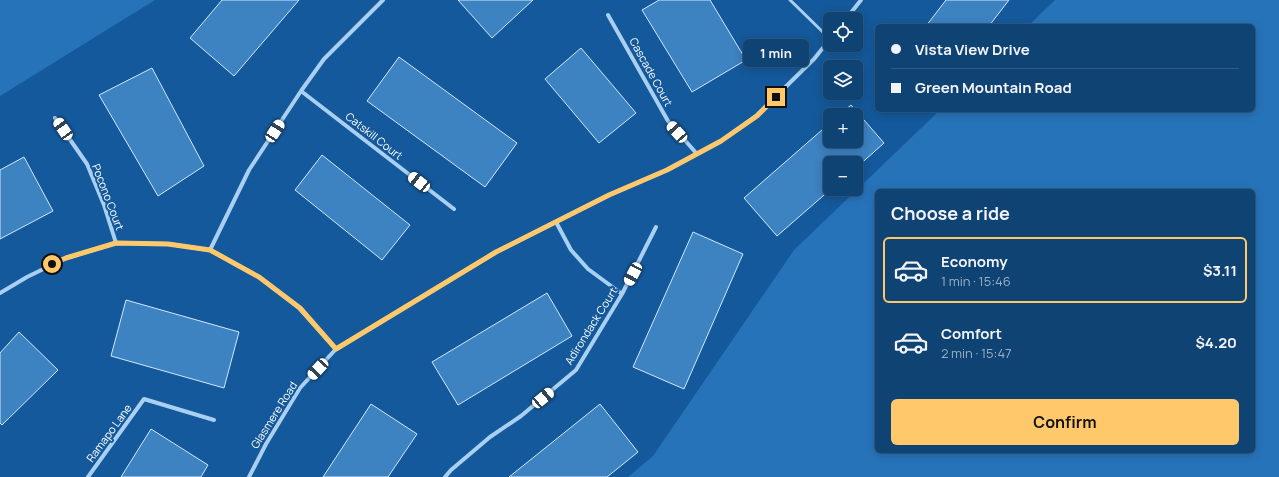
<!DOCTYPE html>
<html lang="en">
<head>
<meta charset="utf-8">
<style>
  :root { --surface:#0f4374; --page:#184a79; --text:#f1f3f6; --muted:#9bb0c5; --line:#2f5c86; --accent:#ffc96b }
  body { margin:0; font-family:Manrope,sans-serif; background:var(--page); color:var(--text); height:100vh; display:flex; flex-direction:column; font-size:15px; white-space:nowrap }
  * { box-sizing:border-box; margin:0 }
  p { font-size:13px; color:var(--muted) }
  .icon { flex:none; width:22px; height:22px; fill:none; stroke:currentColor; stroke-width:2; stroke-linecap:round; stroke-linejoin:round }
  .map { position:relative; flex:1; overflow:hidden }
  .drawer { position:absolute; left:875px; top:189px; width:380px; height:264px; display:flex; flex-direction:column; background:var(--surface); border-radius:6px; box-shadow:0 2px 10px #0003,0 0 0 1px var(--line) }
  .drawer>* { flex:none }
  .guide { position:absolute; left:875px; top:24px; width:380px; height:88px; border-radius:6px; box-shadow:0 2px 10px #0003,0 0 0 1px var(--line); display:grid; align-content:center; height:88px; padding:0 16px; background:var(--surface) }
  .buttons { position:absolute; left:823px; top:12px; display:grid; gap:8px }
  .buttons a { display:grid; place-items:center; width:40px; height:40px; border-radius:6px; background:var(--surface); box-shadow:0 2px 10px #0003,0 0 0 1px var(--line); font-size:20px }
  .end { position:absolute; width:18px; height:18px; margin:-9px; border:5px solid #ffc96b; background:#111; box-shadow:0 0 0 2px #111 }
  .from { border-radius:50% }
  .bubble { position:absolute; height:28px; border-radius:6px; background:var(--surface); box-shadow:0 2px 10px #0003,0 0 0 1px var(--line); font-size:13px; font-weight:700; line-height:28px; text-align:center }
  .car { position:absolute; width:12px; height:24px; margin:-12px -6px; border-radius:5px; box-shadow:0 0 3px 1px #0007; background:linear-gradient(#fff 24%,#345 0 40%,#fff 0 76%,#345 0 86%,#fff 0) }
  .guide b { display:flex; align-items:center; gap:14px; height:38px; font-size:15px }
  .guide b+b { border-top:1px solid var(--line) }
  .guide i { width:10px; height:10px; background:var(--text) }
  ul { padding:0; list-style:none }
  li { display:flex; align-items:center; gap:12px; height:66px; margin:0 8px 6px; padding:0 8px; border:2px solid transparent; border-radius:6px }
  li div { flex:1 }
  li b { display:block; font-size:15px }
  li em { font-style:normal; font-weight:700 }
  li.active { border-color:var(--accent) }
  li>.icon { width:36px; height:36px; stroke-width:1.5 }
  h2 { padding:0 16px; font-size:18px; line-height:48px }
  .action { display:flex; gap:8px; margin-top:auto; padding:8px 16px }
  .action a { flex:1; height:46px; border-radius:6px; background:var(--accent); color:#111; font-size:16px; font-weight:700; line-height:46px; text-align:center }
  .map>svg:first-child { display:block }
  .green { fill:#2773b9; fill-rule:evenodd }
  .building { fill:#3d82c1; stroke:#d1e8fd }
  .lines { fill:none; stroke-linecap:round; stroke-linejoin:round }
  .service { stroke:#a9d0f3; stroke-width:3 }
  .minor { stroke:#a9d0f3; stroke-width:4 }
  .route { stroke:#ffc96b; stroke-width:5 }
  .labels { text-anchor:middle; stroke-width:4; stroke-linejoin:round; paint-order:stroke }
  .street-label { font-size:11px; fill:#fff; stroke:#14599b }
</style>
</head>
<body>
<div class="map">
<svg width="1279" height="477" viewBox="0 0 1279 477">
  <rect width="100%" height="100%" fill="#14599b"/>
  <!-- green -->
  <path class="green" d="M0 0H155L0 96Z
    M1055 0H1279V477H628L653 456 794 250 940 110H1253V26H1028ZM877 191H1253V451H877Z"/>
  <!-- building -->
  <path class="building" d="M222 0H299L234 76 190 38Z
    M458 0H533L492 38Z
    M659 0H710L746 60 692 92 642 10Z
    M946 0H1009L989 26H926Z
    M581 48 636 113 599 143 545 79Z
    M399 57 517 143 485 187 367 101Z
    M152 68 204 166 158 196 99 95Z
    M851 105 884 143 856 168V163H830V189H831L777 236 744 198 830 123V141H856V115H839Z
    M322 155 410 225 382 260 295 190Z
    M24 157 53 211 0 239V170Z
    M693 232 743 254 684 389 633 367Z
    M547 293 572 336 458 405 432 362Z
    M126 300 239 332 224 388 111 356Z
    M19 332 58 370 2 425 0 423V353Z
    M371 404 417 434 388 477H323Z
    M600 404 638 452 607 477H509Z
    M151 429 208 465 201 477H121Z"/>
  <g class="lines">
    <!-- service -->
    <path class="service" d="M790 0 830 39"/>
    <!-- minor -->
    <path class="minor" d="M608 15 668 121 697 154
      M846 19 861 0
      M301 91 454 209
      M55 118 87 164 104 205 116 243
      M556 222 571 250 588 269 622 294
      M210 250 249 170 301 91 324 59 383 0
      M0 293 27 277 66 258 116 243 168 244 210 250 259 277 299 308 336 349
      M88 477 144 399 214 420
      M249 477 266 444 300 388 336 349 496 252 609 195 667 170 721 141 757 115 814 59 830 39
      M445 477 451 470 490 437 521 416 576 370 622 294 656 227"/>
  </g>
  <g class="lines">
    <!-- route -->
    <path class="route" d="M52 264 66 258 116 243 168 244 210 250 259 277 300 308 336 349 496 252 609 195 667 170 721 141 757 116 776 97"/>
  </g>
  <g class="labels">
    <!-- street labels -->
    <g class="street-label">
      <text transform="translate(651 72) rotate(61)" y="4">Cascade Court</text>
      <text transform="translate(374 136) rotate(38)" y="4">Catskill Court</text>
      <text transform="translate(108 197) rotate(69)" y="4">Pocono Court</text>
      <text transform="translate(591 326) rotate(-58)" y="4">Adirondack Court</text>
      <text transform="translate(274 415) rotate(-58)" y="4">Glasmere Road</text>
      <text transform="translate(109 433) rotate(-54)" y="4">Ramapo Lane</text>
    </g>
  </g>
</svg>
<div class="buttons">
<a><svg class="icon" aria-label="locate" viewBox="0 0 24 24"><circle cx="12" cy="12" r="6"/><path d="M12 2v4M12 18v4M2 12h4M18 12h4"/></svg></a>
<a><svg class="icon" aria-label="layers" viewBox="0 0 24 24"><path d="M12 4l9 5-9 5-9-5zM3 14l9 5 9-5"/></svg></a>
<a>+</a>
<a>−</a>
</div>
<i class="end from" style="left:52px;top:264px"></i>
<i class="end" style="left:776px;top:97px"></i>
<div class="bubble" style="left:743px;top:39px;width:66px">1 min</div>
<i class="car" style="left:63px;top:129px;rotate:326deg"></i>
<i class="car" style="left:275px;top:131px;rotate:33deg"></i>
<i class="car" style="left:677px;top:132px;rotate:318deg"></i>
<i class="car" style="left:419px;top:182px;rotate:308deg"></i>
<i class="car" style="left:633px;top:274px;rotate:208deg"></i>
<i class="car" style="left:318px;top:369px;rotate:223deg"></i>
<i class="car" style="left:543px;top:398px;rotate:50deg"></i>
<div class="guide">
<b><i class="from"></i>Vista View Drive</b>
<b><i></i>Green Mountain Road</b>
</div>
<section class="drawer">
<h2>Choose a ride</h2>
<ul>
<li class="active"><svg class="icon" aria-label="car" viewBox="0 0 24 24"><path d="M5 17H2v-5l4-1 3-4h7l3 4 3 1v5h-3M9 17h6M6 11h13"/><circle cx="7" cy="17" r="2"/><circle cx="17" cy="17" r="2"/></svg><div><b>Economy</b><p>1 min · 15:46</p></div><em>$3.11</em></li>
<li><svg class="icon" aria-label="car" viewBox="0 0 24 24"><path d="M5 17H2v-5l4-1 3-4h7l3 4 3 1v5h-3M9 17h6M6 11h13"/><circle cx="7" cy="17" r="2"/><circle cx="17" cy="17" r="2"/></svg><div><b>Comfort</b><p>2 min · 15:47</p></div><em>$4.20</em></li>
</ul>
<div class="action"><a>Confirm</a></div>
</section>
</div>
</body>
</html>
